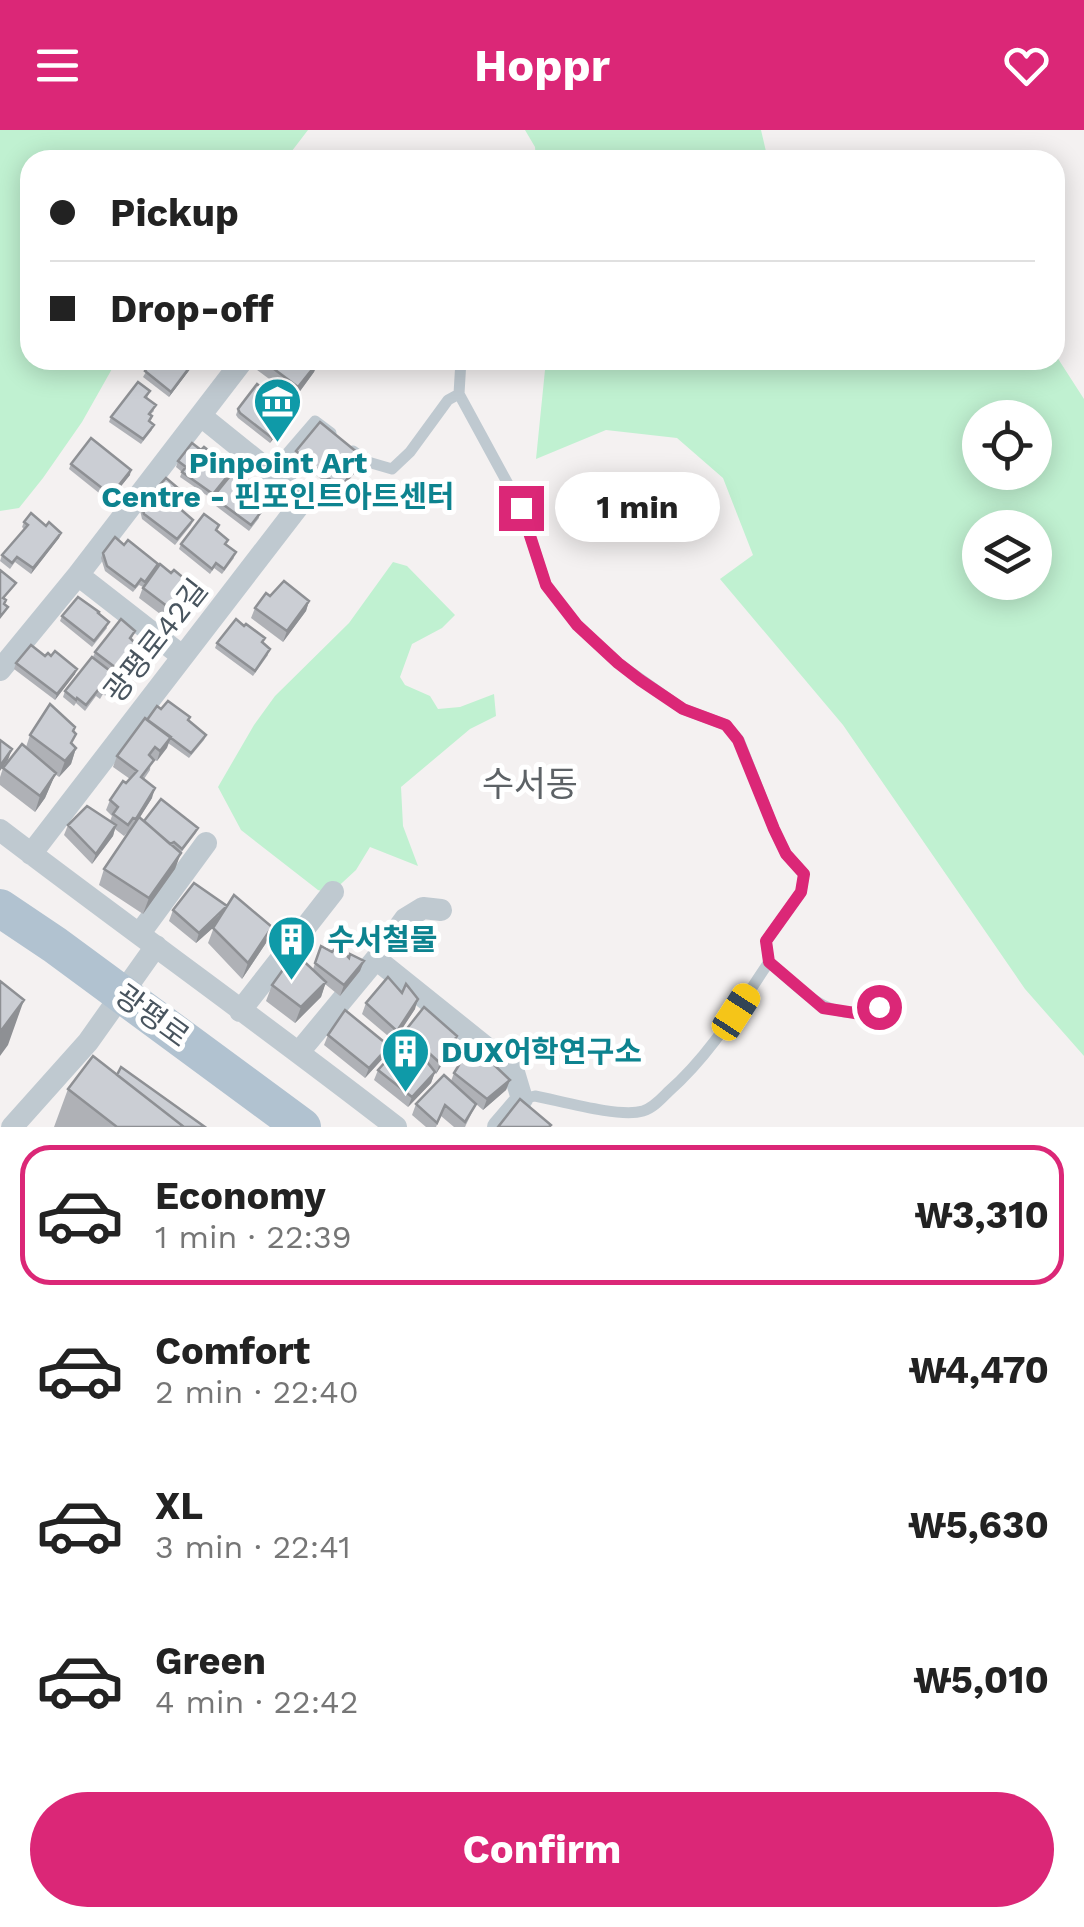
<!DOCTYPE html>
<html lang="en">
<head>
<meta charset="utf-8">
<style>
  :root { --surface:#fff; --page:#f2f2f2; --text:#222; --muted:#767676; --line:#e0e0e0; --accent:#db2777 }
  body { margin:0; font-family:"Work Sans","Noto Sans KR",sans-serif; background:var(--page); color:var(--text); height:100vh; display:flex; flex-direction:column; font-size:38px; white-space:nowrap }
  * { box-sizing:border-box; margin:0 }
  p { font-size:32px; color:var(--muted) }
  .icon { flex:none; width:55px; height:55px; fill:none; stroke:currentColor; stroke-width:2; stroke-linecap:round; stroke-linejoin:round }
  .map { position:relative; height:997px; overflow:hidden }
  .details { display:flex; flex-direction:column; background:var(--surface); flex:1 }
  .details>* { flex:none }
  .guide { position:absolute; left:20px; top:20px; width:1045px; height:220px; border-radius:30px; box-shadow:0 5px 25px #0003; display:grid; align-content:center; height:220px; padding:0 30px; background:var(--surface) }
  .controls { position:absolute; left:962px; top:270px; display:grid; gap:20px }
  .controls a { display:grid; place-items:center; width:90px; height:90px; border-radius:50%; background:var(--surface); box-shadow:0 5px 25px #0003; font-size:50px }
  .end { position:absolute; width:45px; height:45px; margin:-22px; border:12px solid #db2777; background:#fff; box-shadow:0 0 0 5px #fff }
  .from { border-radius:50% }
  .bubble { position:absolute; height:70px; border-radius:35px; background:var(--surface); box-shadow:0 5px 25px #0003; font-size:32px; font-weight:700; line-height:70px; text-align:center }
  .car { position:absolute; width:30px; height:60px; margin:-30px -15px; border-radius:12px; box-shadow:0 0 8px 2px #0007; background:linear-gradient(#f5c518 24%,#345 0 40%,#f5c518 0 76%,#345 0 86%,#f5c518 0) }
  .guide b { display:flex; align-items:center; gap:35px; height:95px; font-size:38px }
  .guide b+b { border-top:2px solid var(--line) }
  .guide i { width:25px; height:25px; background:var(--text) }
  ul { padding:18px 0 0; list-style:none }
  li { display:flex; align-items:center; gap:30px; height:140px; margin:0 20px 15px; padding:0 10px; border:5px solid transparent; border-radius:30px }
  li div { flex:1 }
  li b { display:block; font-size:38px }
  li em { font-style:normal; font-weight:700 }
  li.selected { border-color:var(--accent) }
  li>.icon { width:90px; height:90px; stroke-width:1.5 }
  .action { display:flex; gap:20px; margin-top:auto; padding:20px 30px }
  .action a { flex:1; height:115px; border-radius:60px; background:var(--accent); color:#fff; font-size:40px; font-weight:700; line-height:115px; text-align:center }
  header { display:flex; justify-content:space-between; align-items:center; height:130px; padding:0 30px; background:var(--accent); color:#fff; font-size:45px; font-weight:700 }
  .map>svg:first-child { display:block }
  .green { fill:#c0f1d1; fill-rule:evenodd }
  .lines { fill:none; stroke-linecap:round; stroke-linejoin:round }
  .lane { stroke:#bfc9d0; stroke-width:11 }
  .street { stroke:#bfc9d0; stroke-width:22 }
  .primary { stroke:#b1c2d0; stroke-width:38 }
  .wall { fill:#afb1b6 }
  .shaded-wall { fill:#8e9094 }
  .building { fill:#cbced4; stroke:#8e9094; stroke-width:2.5 }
  .route { stroke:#db2777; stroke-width:12 }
  .labels { text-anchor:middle; stroke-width:10; stroke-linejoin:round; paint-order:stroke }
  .culture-label { font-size:30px; font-weight:bold; fill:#0d838f; stroke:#fff; text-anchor:start }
  .street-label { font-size:30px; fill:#49555f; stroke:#fff }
  .quarter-label { font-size:35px; fill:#5d6266; stroke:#fff }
</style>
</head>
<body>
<header><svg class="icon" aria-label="menu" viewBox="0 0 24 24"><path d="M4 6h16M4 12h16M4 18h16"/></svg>Hoppr<svg class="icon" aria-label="heart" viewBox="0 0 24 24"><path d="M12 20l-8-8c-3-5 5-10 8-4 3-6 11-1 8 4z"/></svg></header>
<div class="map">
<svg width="1084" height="997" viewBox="0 0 1084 997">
  <rect width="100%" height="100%" fill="#f4f1f1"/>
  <!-- green -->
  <path class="green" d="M0 0H308L285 30H30V230H117L82 292 43 348 19 378 0 381Z
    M525 0H761L768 30H536L535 17Z
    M1055 224 1084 269V926L1025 859 843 595 720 449 753 425 723 348 677 308 606 300 536 329 546 230H1055ZM980 288H1035V342H980ZM980 398H1035V452H980Z
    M393 432 407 436 455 485 442 498 412 514 400 547 405 555 430 566 438 579 460 577 494 564 496 586 470 599 401 657 403 696 418 736 370 717 356 740 330 764 318 760 241 700 218 657 254 595 275 566 349 493Z"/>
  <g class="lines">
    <!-- lane -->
    <path class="lane" d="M461 230 459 264 521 378 546 455 577 495 618 533 683 579 726 595 739 610 774 699 786 724 804 744 801 762 766 811 769 832C738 878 710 925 668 962 661 969 653 978 643 981 619 988 561 971 535 966L522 969
      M353 321 368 332 392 339 410 322 448 270 459 264
      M271 342 315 291 331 303
      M769 832C810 867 834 900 891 872"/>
    <!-- street -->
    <path class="street" d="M78 445 182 526
      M0 540 78 445 243 230
      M0 700C131 800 266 896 396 997
      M31 724 304 369 201 286
      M140 803 206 713
      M376 829 513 939 522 969 498 997
      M240 881 333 762
      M299 922 376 829 405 789 423 778 441 780
      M12 997 88 912 156 816"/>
    <!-- primary -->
    <path class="primary" d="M0 778 55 815 302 997"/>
  </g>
  <!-- wall -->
  <path class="wall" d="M153 230H197L169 267 143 247Z
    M251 230H315L318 232 314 242 295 268 249 234Z
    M150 261 147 268 154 281 150 285 149 291 152 300 141 314 109 292 111 287Z
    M238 279 290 287 270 313 238 288 236 285Z
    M296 321 364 328 363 333 338 363 294 327Z
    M178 331 220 334 230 343 228 348 212 369 180 347 182 342 176 337Z
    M71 334 130 345 109 371 69 339Z
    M251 358 266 368 258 380 259 388 249 401 212 373 213 367Z
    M177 364 171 371 193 390 191 395 175 415 142 389 140 380 142 375Z
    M24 392 46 396 61 403 59 408 31 444 15 432 10 439 0 431 2 425 24 399 22 397Z
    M217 401 234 428 222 444 214 438 210 444 179 419 181 414Z
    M103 423 156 440 185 454 193 477 180 494 172 493 139 468 143 457 139 455 133 462 105 441 101 428Z
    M309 471 306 481 283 512 251 488 255 478Z
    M98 483 107 498 92 517 60 491 62 486Z
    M244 496 265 508 263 513 268 525 253 546 215 518 217 513Z
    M133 506 131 509 139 537 126 553 93 527 95 522Z
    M45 526 75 544 55 570 14 539 16 533Z
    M123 551 111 570 103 564 100 569 96 566 85 581 76 573 74 576 63 567 65 561Z
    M161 579 188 590 206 605 204 610 189 628 168 613 157 631 151 628 150 640 144 649 152 668 140 687 144 691 198 698 196 703 180 724 175 739 143 784 99 755 104 739 131 699 124 706 115 699 113 706 92 734 64 705 68 695 110 691 112 686 106 680 110 670 130 649 113 637 117 626 147 590Z
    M75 597 72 614 76 618 71 634 59 647 55 644 45 668 35 682 0 655V647L3 638 26 617 30 605Z
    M173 780 266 813 242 849 208 813 214 797 196 813 169 791Z
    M321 816 349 828 364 831 360 841 340 866 325 854 321 867 295 893 266 871 272 855 313 839Z
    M366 873 415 879 394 911 362 884Z
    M405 901 453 917 436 944 435 942 431 953 408 977 374 950 378 940 416 935 421 930 401 912Z
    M328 905 389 916 385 926 365 948 324 915Z
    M454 943 510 950 506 960 483 980 476 974 465 997H454L441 986 436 997H426L412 985 416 974 451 951Z
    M117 945 205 997H54L68 959Z"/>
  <!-- shaded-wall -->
  <path class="shaded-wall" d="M195 230H197L169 267 171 262Z
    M318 232 314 242 295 268 298 257Z
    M292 282 290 287 270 313 272 308Z
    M364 328 363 333 338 363 340 358Z
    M131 340 130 345 109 371 111 365Z
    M61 403 59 408 31 444 33 438Z
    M197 466 193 477 180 494 172 493 176 483Z
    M309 471 306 481 283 512 287 501Z
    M77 539 75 544 55 570 57 564Z
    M171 607 167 618 157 631 160 621Z
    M76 618 71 634 59 647 65 631Z
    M12 619 8 630 0 641V636Z
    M56 643 45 668 35 682 40 666Z
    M155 658 152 668 132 700 136 689Z
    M116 695 113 706 92 734 96 724Z
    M181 723 175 739 143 784 149 768Z
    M228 777 224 788 196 813 199 803Z
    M272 797 266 813 242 849 248 833Z
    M364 831 360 841 340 866 344 855Z
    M326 852 321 867 295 893 301 877Z
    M418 869 415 879 394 911 397 901Z
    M24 870 8 915 0 926V902Z
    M457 906 453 917 436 944 440 933Z
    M389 916 385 926 365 948 369 938Z
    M435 942 431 953 408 977 412 967Z
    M510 950 506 960 483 980 487 969Z"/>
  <!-- building -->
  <path class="building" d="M153 230H195L171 262 145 241Z
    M262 230H315L318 232 298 257Z
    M138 252 150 261 145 267 156 275 149 284 152 286 149 291 154 295 143 309 111 287Z
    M257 254 292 282 272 308 240 283 238 279Z
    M320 292 364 328 340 358 296 321Z
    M91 308 131 340 111 365 71 334Z
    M192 313 201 320 204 317 222 331 220 334 230 343 213 364 182 342 186 337 178 331Z
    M235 340 253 354 250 357 266 368 257 379 261 382 251 395 213 367Z
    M166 348 179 359 170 370 193 390 177 409 144 384 142 375Z
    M31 383 46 396 49 392 61 403 33 438 17 427 12 433 2 425 28 395 24 392Z
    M204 384 219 395 216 400 228 410 225 414 236 422 224 439 216 433 212 439 181 414Z
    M115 407 124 415 128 410 158 434 145 452 141 449 135 457 107 436 103 423Z
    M160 434 171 443 174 440 186 450 185 454 197 466 184 483H176L143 458Z
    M0 440 16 453 3 468 6 470 4 474 8 477 0 487Z
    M284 451 309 471 287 501 255 478 266 463 270 466Z
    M78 467 99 482 98 483 109 492 94 511 62 486Z
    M121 489 135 501 130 508 135 513 132 518 138 523 135 527 141 531 128 547 95 522Z
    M236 489 244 496 246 494 265 508 262 512 270 519 255 541 217 513Z
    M31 515 45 526 48 523 51 526 55 521 77 539 57 564 16 533Z
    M92 527 123 551 113 564 105 559 102 563 98 560 86 575 77 568 76 570 65 561Z
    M168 571 190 587 188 590 206 605 191 623 147 590 157 576 161 579Z
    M50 574 75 597 73 601 76 604 71 613 76 618 65 631 30 605Z
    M145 588 171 607 160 621 155 617 149 625 154 630 141 647 155 658 136 689 133 688 128 695 113 684 118 677 110 670 123 651 126 653 137 641 117 626Z
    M0 610 12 619 0 636Z
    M22 614 56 643 40 666 3 638Z
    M161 669 198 698 182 719 174 712 170 714 144 691Z
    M87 676 116 695 96 724 68 695Z
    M139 687 181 723 149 768 104 739Z
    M194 753 227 776 199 803 173 780Z
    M234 765 272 797 248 833 213 798Z
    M321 816 332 822 338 816 349 828 350 824 364 831 344 855 315 833Z
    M295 823 326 852 301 877 272 855Z
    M388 847 402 863 406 854 418 869 397 901 366 873Z
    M0 851 24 870 0 902Z
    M424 877 457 906 440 933 405 901Z
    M345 880 389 916 369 938 328 905Z
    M472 914 510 950 487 969 454 943Z
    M397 919 416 935 424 928 435 942 412 967 378 940Z
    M93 926 184 997H117L68 959Z
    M121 937 205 997H184L117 945Z
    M444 945 476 974 465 992 445 975 437 993 416 974Z
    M520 969 551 995 549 997H498Z"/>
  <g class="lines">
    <!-- route -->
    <path class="route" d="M521 378 546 455 577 495 618 533 640 550 683 579 726 595 738 610 774 699 786 724 804 744 801 762 766 811 769 832 823 878 861 884 879 877"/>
  </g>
  <!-- icons -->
  <defs>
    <symbol id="museum-pin" viewBox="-11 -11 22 30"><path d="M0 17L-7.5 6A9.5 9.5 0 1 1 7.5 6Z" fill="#0f9aa8" stroke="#fff"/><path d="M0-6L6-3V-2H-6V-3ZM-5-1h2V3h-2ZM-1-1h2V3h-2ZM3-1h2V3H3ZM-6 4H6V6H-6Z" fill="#fff"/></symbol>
    <symbol id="building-pin" viewBox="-11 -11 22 30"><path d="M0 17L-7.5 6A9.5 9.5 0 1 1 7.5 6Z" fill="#0f9aa8" stroke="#fff"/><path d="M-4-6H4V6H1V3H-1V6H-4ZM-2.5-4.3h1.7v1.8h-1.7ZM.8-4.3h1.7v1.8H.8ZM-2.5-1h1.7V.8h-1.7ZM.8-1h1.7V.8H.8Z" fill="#fff"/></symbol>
  </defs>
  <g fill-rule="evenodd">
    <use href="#museum-pin" x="250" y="244" width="55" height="75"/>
    <use href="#building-pin" x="264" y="782" width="55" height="75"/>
    <use href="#building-pin" x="378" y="894" width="55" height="75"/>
  </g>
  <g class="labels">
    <!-- culture labels -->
    <g class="culture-label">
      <text x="278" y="343" text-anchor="middle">Pinpoint Art<tspan x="278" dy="34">Centre - 핀포인트아트센터</tspan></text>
      <text x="327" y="820">수서철물</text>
      <text x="441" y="932">DUX어학연구소</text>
    </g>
    <!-- street labels -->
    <g class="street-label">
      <text transform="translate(156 511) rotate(-52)" y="10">광평로42길</text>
      <text transform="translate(152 886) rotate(36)" y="10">광평로</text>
    </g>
    <!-- quarter labels -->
    <g class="quarter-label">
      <text x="530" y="666">수서동</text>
    </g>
  </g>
</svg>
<div class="controls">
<a><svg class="icon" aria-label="locate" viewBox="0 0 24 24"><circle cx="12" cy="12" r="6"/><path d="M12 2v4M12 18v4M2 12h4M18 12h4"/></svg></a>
<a><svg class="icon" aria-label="layers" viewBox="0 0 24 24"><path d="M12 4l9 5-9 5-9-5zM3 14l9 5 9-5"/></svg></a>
</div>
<i class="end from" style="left:879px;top:877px"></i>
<i class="end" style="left:521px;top:378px"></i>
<div class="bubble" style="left:555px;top:342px;width:165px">1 min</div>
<i class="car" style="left:736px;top:882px;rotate:33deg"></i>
<div class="guide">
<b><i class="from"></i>Pickup</b>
<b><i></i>Drop-off</b>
</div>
</div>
<section class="details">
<ul>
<li class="selected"><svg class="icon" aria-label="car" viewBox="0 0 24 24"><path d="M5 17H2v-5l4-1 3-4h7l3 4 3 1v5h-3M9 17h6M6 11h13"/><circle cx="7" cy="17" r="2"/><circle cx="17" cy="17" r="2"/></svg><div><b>Economy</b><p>1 min · 22:39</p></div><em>₩3,310</em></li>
<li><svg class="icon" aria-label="car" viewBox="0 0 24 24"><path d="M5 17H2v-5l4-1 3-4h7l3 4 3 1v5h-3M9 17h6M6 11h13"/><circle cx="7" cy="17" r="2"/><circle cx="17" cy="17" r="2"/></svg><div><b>Comfort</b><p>2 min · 22:40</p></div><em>₩4,470</em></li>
<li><svg class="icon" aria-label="car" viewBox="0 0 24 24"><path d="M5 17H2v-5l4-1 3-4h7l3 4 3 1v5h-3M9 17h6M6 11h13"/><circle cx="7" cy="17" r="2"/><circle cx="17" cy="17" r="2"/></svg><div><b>XL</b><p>3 min · 22:41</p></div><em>₩5,630</em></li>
<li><svg class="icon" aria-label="car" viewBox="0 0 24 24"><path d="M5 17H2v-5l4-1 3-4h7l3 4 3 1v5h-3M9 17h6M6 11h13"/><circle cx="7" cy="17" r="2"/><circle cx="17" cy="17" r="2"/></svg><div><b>Green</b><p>4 min · 22:42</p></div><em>₩5,010</em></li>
</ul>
<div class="action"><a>Confirm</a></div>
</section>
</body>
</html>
